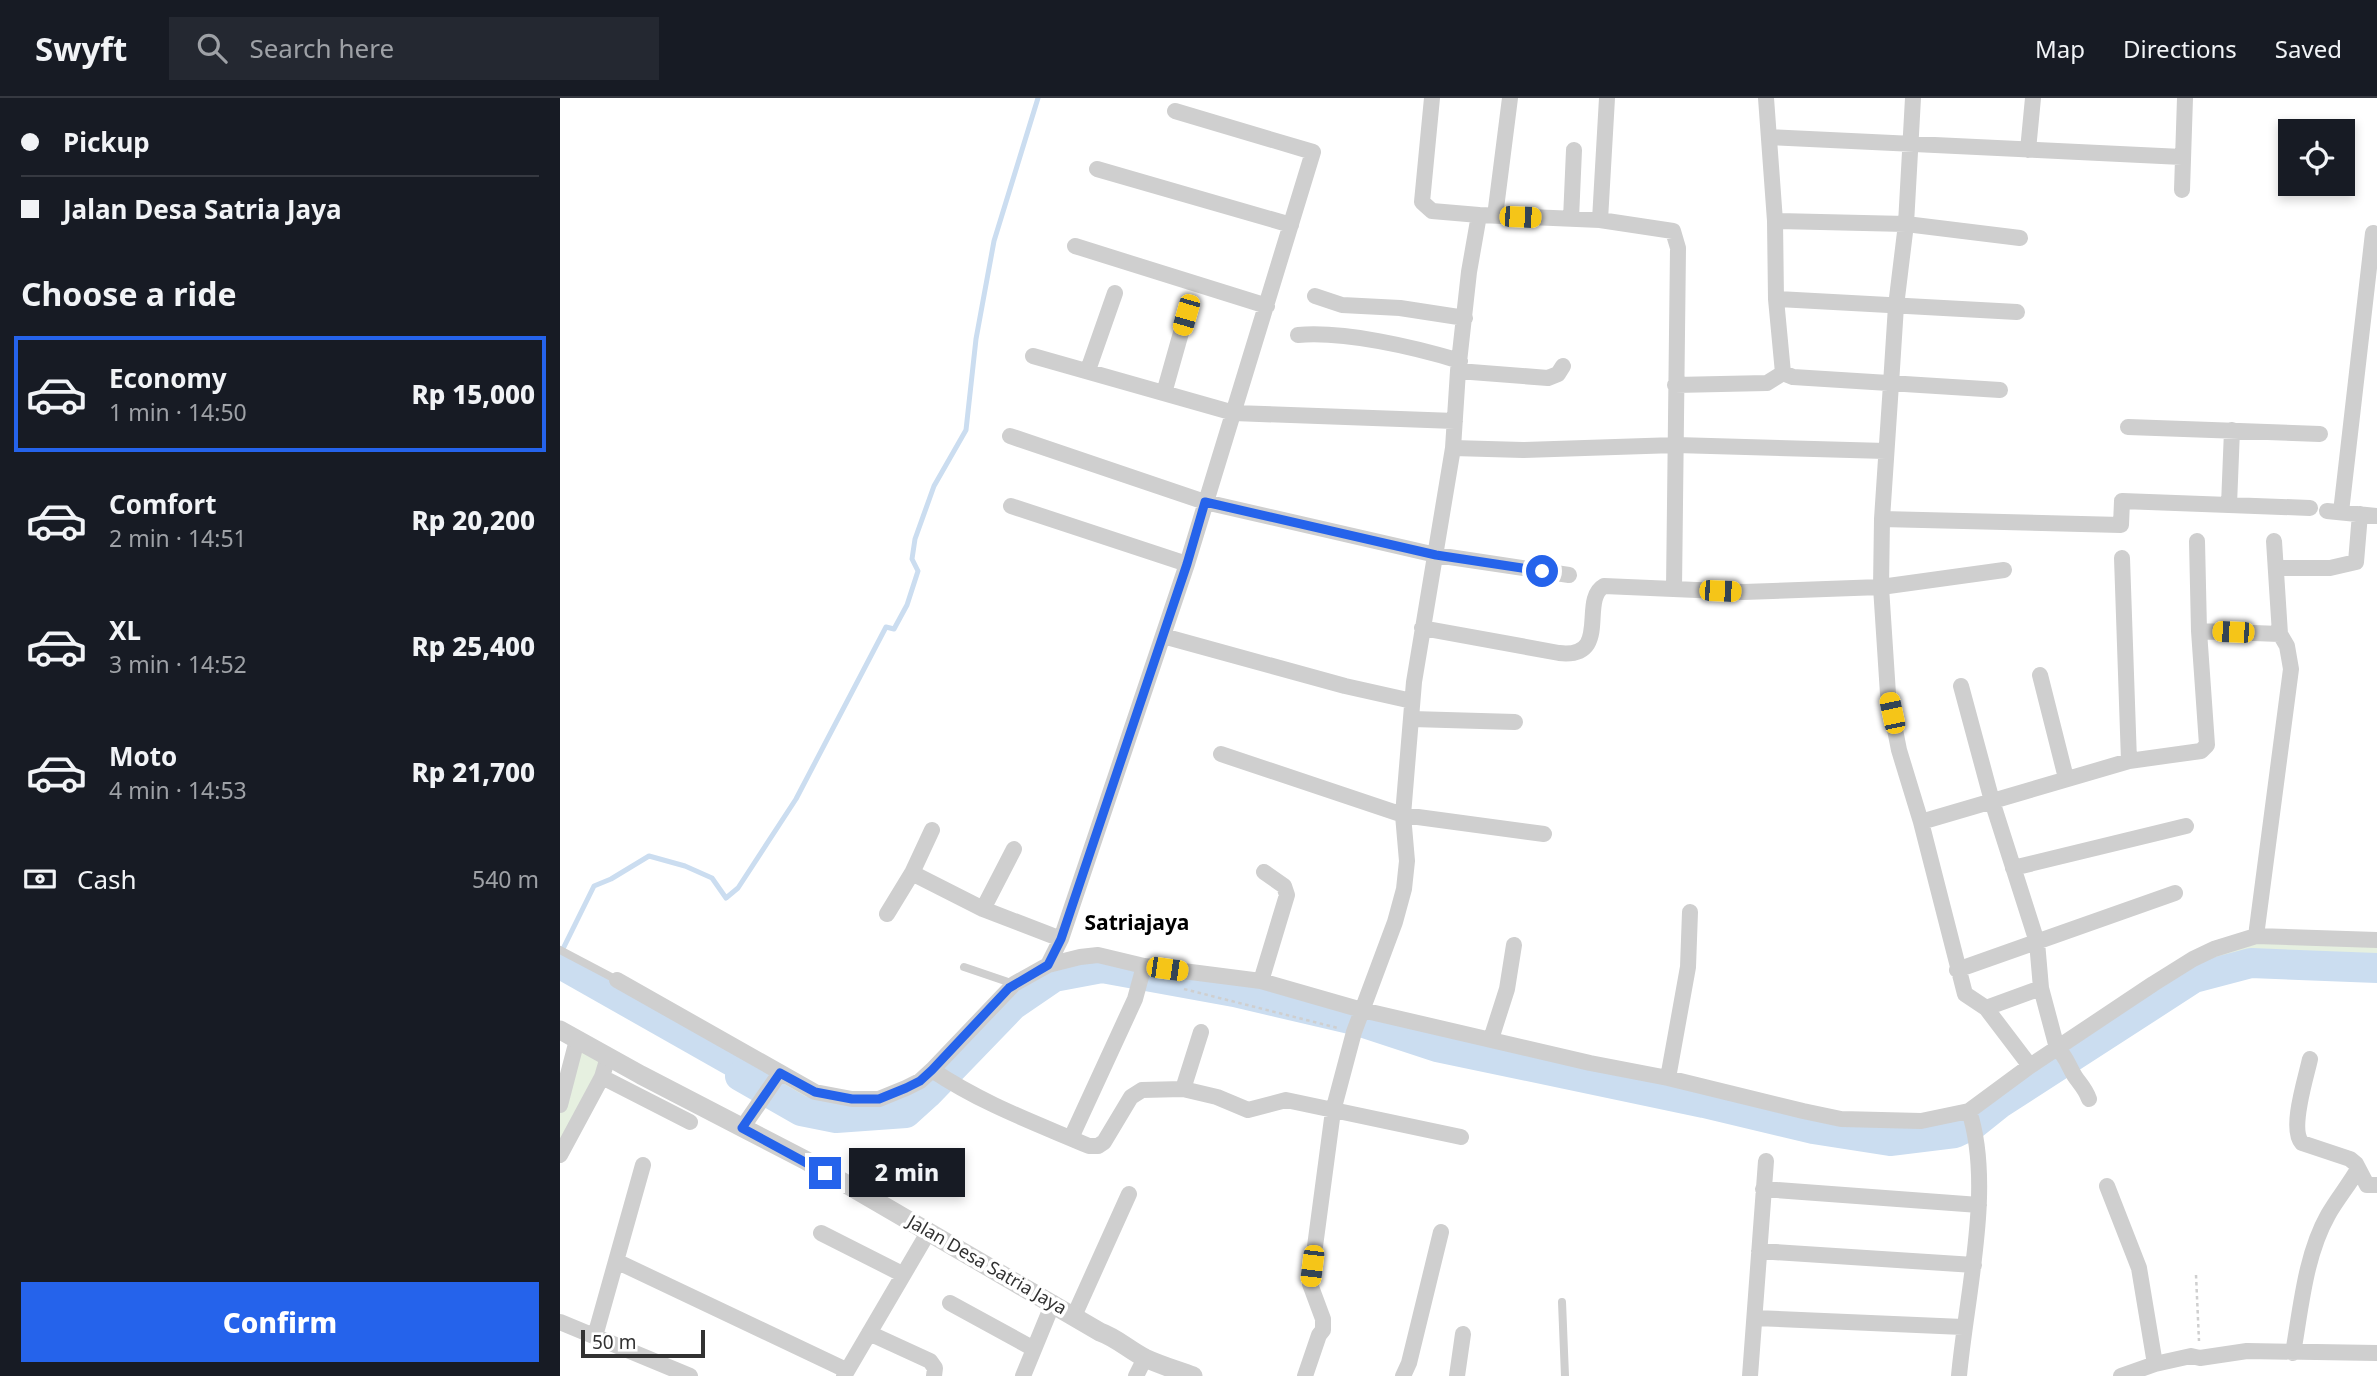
<!DOCTYPE html>
<html lang="en">
<head>
<meta charset="utf-8">
<style>
  :root { --surface:#171b24; --page:#242831; --text:#f1f3f6; --muted:#9ea1a6; --line:#363941; --accent:#2563eb }
  body { margin:0; font-family:"Noto Sans",sans-serif; background:var(--page); color:var(--text); height:100vh; display:flex; flex-direction:column; font-size:26px; white-space:nowrap }
  * { box-sizing:border-box; margin:0 }
  p { font-size:23px; color:var(--muted) }
  .icon { flex:none; width:38px; height:38px; fill:none; stroke:currentColor; stroke-width:2; stroke-linecap:round; stroke-linejoin:round }
  .map { position:relative; flex:1; overflow:hidden }
  .side { display:flex; flex-direction:column; background:var(--surface); width:560px }
  .side>* { flex:none }
  .top-card { display:grid; align-content:center; height:154px; padding:0 21px; background:var(--surface) }
  .controls { position:absolute; left:1718px; top:21px; display:grid; gap:14px }
  .controls a { display:grid; place-items:center; width:77px; height:77px; border-radius:0px; background:var(--surface); box-shadow:0 4px 10px #0003; font-size:35px }
  .scale { position:absolute; left:21px; bottom:18px; width:124px; box-sizing:border-box; padding-left:7px; border:4px solid #323232; border-top:0; font-size:19px; line-height:24px; white-space:nowrap; color:#323232; -webkit-text-stroke:5px #fff; paint-order:stroke }
  .end { position:absolute; width:32px; height:32px; margin:-16px; border:9px solid #2563eb; background:#fff; box-shadow:0 0 0 4px #fff }
  .from { border-radius:50% }
  .bubble { position:absolute; height:49px; border-radius:0px; background:var(--surface); box-shadow:0 4px 10px #0003; font-size:23px; font-weight:800; line-height:49px; text-align:center }
  .car { position:absolute; width:21px; height:42px; margin:-21px -10px; border-radius:9px; box-shadow:0 0 5px 2px #0007; background:linear-gradient(#f5c518 24%,#345 0 40%,#f5c518 0 76%,#345 0 86%,#f5c518 0) }
  .top-card b { display:flex; align-items:center; gap:24px; height:66px; font-size:26px }
  .top-card b+b { border-top:2px solid var(--line) }
  .top-card i { width:18px; height:18px; background:var(--text) }
  ul { padding:0; list-style:none }
  li { display:flex; align-items:center; gap:21px; height:116px; margin:0 14px 10px; padding:0 7px; border:4px solid transparent; border-radius:0px }
  li div { flex:1 }
  li b { display:block; font-size:26px }
  li em { font-style:normal; font-weight:800 }
  li.on { border-color:var(--accent) }
  li>.icon { width:63px; height:63px; stroke-width:1.5 }
  h2 { padding:0 21px; font-size:32px; line-height:84px }
  .pay { display:flex; align-items:center; gap:18px; height:77px; padding:0 21px; font-size:26px }
  .pay p { margin-inline-start:auto }
  .cta { display:flex; gap:14px; margin-top:auto; padding:14px 21px }
  .cta a { flex:1; height:80px; border-radius:0px; background:var(--accent); color:#fff; font-size:28px; font-weight:800; line-height:80px; text-align:center }
  header { display:flex; align-items:center; gap:42px; box-sizing:border-box; height:98px; padding:0 35px; background:var(--surface); border-bottom:2px solid var(--line) }
  header strong { font-size:33px }
  nav { display:flex; gap:38px; margin-inline-start:auto; font-size:24px }
  .search { width:490px; height:63px; background:var(--page); display:flex; align-items:center; gap:18px; box-sizing:border-box; padding:0 24px; border-radius:0px; color:var(--muted); font-size:26px }
  main { display:flex; flex:1; min-height:0 }
  .map>svg:first-child { display:block }
  .green { fill:#e6f0e0 }
  .water { fill:#cbddf0 }
  .lines { fill:none; stroke-linecap:round; stroke-linejoin:round }
  .stream { stroke:#cbddf0; stroke-width:5 }
  .river { stroke:#cbddf0; stroke-width:30 }
  .path { stroke:#cfcfcf; stroke-width:2.5; stroke-dasharray:3.5 3.5; stroke-linecap:butt }
  .service { stroke:#cfcfcf; stroke-width:8 }
  .minor { stroke:#cfcfcf; stroke-width:16 }
  .tertiary { stroke:#cfcfcf; stroke-width:19 }
  .route { stroke:#2563eb; stroke-width:9 }
  .labels { text-anchor:middle; stroke-width:7; stroke-linejoin:round; paint-order:stroke }
  .street-label { font-size:18px; fill:#323232; stroke:#fff }
  .quarter-label { font-size:21px; font-weight:bold; fill:#000; stroke:#fff }
</style>
</head>
<body>
<header>
<strong>Swyft</strong>
<div class="search"><svg class="icon" aria-label="search" viewBox="0 0 24 24"><circle cx="10" cy="10" r="6"/><path d="M15 15l6 6"/></svg>Search here</div>
<nav><a>Map</a><a>Directions</a><a>Saved</a></nav>
</header>
<main>
<section class="side">
<div class="top-card">
<b><i class="from"></i>Pickup</b>
<b><i></i>Jalan Desa Satria Jaya</b>
</div>
<h2>Choose a ride</h2>
<ul>
<li class="on"><svg class="icon" aria-label="car" viewBox="0 0 24 24"><path d="M5 17H2v-5l4-1 3-4h7l3 4 3 1v5h-3M9 17h6M6 11h13"/><circle cx="7" cy="17" r="2"/><circle cx="17" cy="17" r="2"/></svg><div><b>Economy</b><p>1 min · 14:50</p></div><em>Rp 15,000</em></li>
<li><svg class="icon" aria-label="car" viewBox="0 0 24 24"><path d="M5 17H2v-5l4-1 3-4h7l3 4 3 1v5h-3M9 17h6M6 11h13"/><circle cx="7" cy="17" r="2"/><circle cx="17" cy="17" r="2"/></svg><div><b>Comfort</b><p>2 min · 14:51</p></div><em>Rp 20,200</em></li>
<li><svg class="icon" aria-label="car" viewBox="0 0 24 24"><path d="M5 17H2v-5l4-1 3-4h7l3 4 3 1v5h-3M9 17h6M6 11h13"/><circle cx="7" cy="17" r="2"/><circle cx="17" cy="17" r="2"/></svg><div><b>XL</b><p>3 min · 14:52</p></div><em>Rp 25,400</em></li>
<li><svg class="icon" aria-label="car" viewBox="0 0 24 24"><path d="M5 17H2v-5l4-1 3-4h7l3 4 3 1v5h-3M9 17h6M6 11h13"/><circle cx="7" cy="17" r="2"/><circle cx="17" cy="17" r="2"/></svg><div><b>Moto</b><p>4 min · 14:53</p></div><em>Rp 21,700</em></li>
</ul>
<div class="pay"><svg class="icon" aria-label="cash" viewBox="0 0 24 24"><path d="M3 7h18v10H3z"/><circle cx="12" cy="12" r="2"/></svg>Cash<p>540 m</p></div>
<div class="cta"><a>Confirm</a></div>
</section>
<div class="map">
<svg width="1817" height="1278" viewBox="0 0 1817 1278">
  <rect width="100%" height="100%" fill="#fff"/>
  <!-- green -->
  <path class="green" d="M1817 842V870L1691 865 1634 880 1439 1006 1414 1026 1395 1035 1330 1043 1253 1031 1144 1005 877 949 798 923 674 894 542 870 495 879 453 907 367 996 346 1015 276 1020 241 1013 208 994 220 975 292 1001 346 990 454 886 520 859 701 883 1281 1021 1409 1013 1470 968 1676 843Z
    M15 952 48 959 0 1057V1007Z"/>
  <!-- water -->
  <path class="water" d="M0 852 220 975 203 998 0 883Z"/>
  <g class="lines">
    <!-- stream -->
    <path class="stream" d="M0 857 34 788 51 781 89 758 125 768 152 780 166 800 178 790 236 701 326 529 334 531 347 507 358 473 352 461 355 441 374 388 406 332 416 241 434 143 478 0"/>
    <!-- river -->
    <path class="river" d="M180 978 241 1013 276 1020 346 1015 367 996 453 907 494 879 542 870 674 894 798 923 877 949 1144 1005 1253 1031 1330 1043 1395 1035 1414 1026 1439 1006 1634 880 1691 865 1817 870"/>
    <!-- path -->
    <path class="path" d="M624 891 778 930
      M1636 1177 1639 1243"/>
    <!-- service -->
    <path class="service" d="M0 852 57 882
      M404 869 454 886
      M1002 1204 1005 1278"/>
    <!-- minor -->
    <path class="minor" d="M872 0 862 104 872 113 919 117
      M1206 0 1215 123 1216 201 1223 275
      M1353 0 1346 126 1336 208 1331 286 1322 421 1321 489 1328 596 1339 652 1361 724 1405 896 1426 910 1470 968
      M1210 39 1622 59
      M1468 52 1473 0
      M537 71 731 127
      M1622 92 1625 0
      M935 118 950 0
      M1011 121 1014 52
      M1040 122 1047 0
      M1215 123 1346 126 1460 140
      M515 148 707 208
      M755 198 782 207 840 210 905 220
      M1216 201 1457 214
      M738 237C785 233 854 249 900 263
      M473 258 674 315 895 323
      M528 272 555 195
      M898 273 988 280 998 276 1003 268
      M1223 275 1233 279 1440 292
      M1115 287 1207 285 1223 275
      M604 295 626 217
      M1568 329 1760 336
      M1672 332 1669 407 1750 410
      M450 338 645 404 876 457 1009 477
      M893 350 963 352 1116 347 1326 353
      M451 408 627 466
      M1767 413 1817 418
      M1781 414 1813 135
      M1322 421 1561 427 1562 403 1669 407
      M1716 470H1770L1796 464 1800 416
      M862 530 999 555C1052 561 1019 502 1044 488L1183 494 1321 489 1444 472
      M1639 533 1720 536
      M603 538 785 588 852 603
      M1480 577 1506 680
      M1401 588 1432 703 1477 844 1481 890 1497 950C1507 959 1509 970 1516 980 1522 988 1526 992 1529 1001
      M852 621 955 624
      M661 656 843 717 984 736
      M1569 663 1641 653 1647 647 1639 533 1637 443
      M1361 724 1569 663 1562 460
      M1453 770 1626 728
      M352 775 372 732
      M423 811 454 751
      M327 816 352 775 423 811 501 841
      M1696 838 1731 571 1727 548 1720 536 1714 443
      M488 867 501 841 627 466 753 54 615 13
      M1397 872 1615 795
      M57 882 255 994 292 1001H319L346 990 360 983 372 972 454 886 488 867 520 859 538 857 584 868 701 883 802 912 1030 965 1108 980 1243 1013 1281 1021 1361 1023 1409 1013 1470 968 1593 886 1633 861 1654 851 1696 838 1817 842
      M701 883 727 797 724 788 704 774
      M1426 910 1481 890
      M931 941 947 891 954 847
      M1750 961C1746 980 1729 1031 1742 1045L1790 1061 1796 1066 1807 1087H1817
      M372 972C423 1006 473 1024 529 1048H538L544 1044 571 999 582 992 623 991 657 999 688 1012 726 1002 901 1039
      M42 979 130 1024
      M1108 980 1128 869 1130 814
      M623 991 641 934
      M0 1007 17 942
      M182 1030 220 975
      M511 1040 575 901 584 868
      M0 1057 42 979 48 959
      M1547 1088 1579 1170 1595 1266
      M1203 1091 1419 1107
      M261 1135 342 1176
      M1199 1153 1414 1167
      M56 1163 286 1272
      M390 1205 474 1251
      M514 1218 569 1096
      M1195 1220 1403 1229
      M0 1224 130 1278
      M309 1235 370 1263 375 1270 374 1278
      M35 1238 83 1067
      M1733 1255C1741 1210 1745 1158 1768 1117 1777 1101 1789 1087 1798 1071
      M284 1278 369 1133
      M463 1278 493 1205
      M576 1278 585 1260
      M745 1278 759 1237 763 1232V1221L750 1186 773 1013 794 934 835 824 844 791 847 763 843 717 854 584 893 350 898 273 909 174 919 117 1040 122 1113 133 1118 150 1114 491
      M843 1278 849 1265 881 1134
      M897 1278 903 1236
      M1190 1278 1206 1063
      M1399 1278C1406 1199 1434 1088 1409 1013
      M1561 1278 1595 1266 1631 1258 1640 1260 1687 1253 1817 1255"/>
    <!-- tertiary -->
    <path class="tertiary" d="M0 932 81 977 245 1062 540 1234C557 1240 569 1252 585 1260 600 1267 617 1272 633 1278"/>
  </g>
  <g class="lines">
    <!-- route -->
    <path class="route" d="M265 1075 182 1030 220 975 255 994 292 1001H319L346 990 360 983 372 972 449 890 488 867 501 841 627 466 645 404 876 457 982 473"/>
  </g>
  <g class="labels">
    <!-- street labels -->
    <g class="street-label">
      <text transform="translate(427 1167) rotate(30)" y="6">Jalan Desa Satria Jaya</text>
    </g>
    <!-- quarter labels -->
    <g class="quarter-label">
      <text x="577" y="832">Satriajaya</text>
    </g>
  </g>
</svg>
<div class="controls">
<a><svg class="icon" aria-label="locate" viewBox="0 0 24 24"><circle cx="12" cy="12" r="6"/><path d="M12 2v4M12 18v4M2 12h4M18 12h4"/></svg></a>
</div>
<div class="scale">50 m</div>
<i class="end from" style="left:982px;top:473px"></i>
<i class="end" style="left:265px;top:1075px"></i>
<div class="bubble" style="left:289px;top:1050px;width:116px">2 min</div>
<i class="car" style="left:960px;top:119px;rotate:92deg"></i>
<i class="car" style="left:626px;top:217px;rotate:196deg"></i>
<i class="car" style="left:1160px;top:493px;rotate:92deg"></i>
<i class="car" style="left:1673px;top:534px;rotate:272deg"></i>
<i class="car" style="left:1332px;top:615px;rotate:348deg"></i>
<i class="car" style="left:607px;top:871px;rotate:98deg"></i>
<i class="car" style="left:752px;top:1168px;rotate:187deg"></i>
</div>
</main>
</body>
</html>
